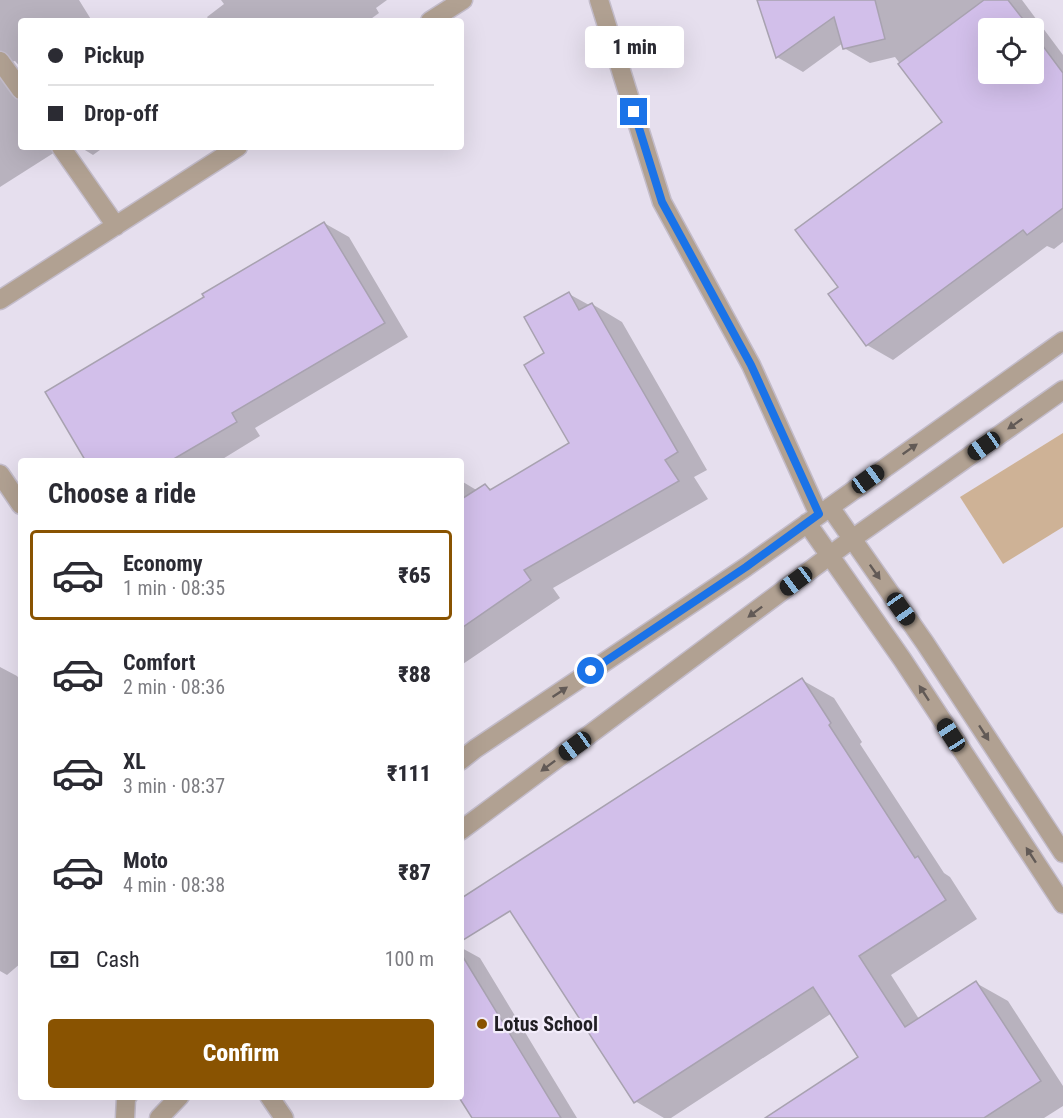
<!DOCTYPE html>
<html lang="en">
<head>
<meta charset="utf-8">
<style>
  :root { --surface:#fff; --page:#f2f2f3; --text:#2b2b33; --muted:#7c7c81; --line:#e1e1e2; --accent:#895301 }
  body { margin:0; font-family:"Roboto Condensed",sans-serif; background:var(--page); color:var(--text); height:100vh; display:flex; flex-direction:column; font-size:22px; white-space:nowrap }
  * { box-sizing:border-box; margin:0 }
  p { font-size:20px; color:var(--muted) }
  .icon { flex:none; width:33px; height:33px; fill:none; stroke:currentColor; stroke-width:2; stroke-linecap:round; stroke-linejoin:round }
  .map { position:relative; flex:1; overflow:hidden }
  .side { position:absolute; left:18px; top:458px; width:446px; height:642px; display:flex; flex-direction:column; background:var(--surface); border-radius:6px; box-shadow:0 6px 24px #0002 }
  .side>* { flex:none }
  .hud { position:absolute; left:18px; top:18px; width:446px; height:132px; border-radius:6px; box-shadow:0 6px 24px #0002; display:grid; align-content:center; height:132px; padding:0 30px; background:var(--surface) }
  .buttons { position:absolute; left:978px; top:18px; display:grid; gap:12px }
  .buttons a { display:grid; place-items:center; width:66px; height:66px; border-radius:6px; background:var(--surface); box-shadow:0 6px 24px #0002; font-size:30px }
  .end { position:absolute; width:27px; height:27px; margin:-14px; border:8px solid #1a73e8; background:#fff; box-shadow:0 0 0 3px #fff }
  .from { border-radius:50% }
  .bubble { position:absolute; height:42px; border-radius:6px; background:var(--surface); box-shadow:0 6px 24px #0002; font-size:20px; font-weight:800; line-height:42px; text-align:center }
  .car { position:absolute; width:18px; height:36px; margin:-18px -9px; border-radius:8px; box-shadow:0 0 4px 2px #0007; background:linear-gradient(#222 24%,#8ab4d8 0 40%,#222 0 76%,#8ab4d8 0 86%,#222 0) }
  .hud b { display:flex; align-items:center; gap:21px; height:57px; font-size:22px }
  .hud b+b { border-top:2px solid var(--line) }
  .hud i { width:15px; height:15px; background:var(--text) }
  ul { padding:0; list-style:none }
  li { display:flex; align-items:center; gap:18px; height:90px; margin:0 12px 9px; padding:0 18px; border:3px solid transparent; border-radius:6px }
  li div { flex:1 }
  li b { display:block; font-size:22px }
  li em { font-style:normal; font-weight:800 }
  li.selected { border-color:var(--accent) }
  li>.icon { width:54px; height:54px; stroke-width:1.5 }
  h2 { padding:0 30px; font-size:27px; line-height:72px }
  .pay { display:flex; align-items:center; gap:15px; height:66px; padding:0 30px; font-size:22px }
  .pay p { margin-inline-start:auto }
  .action { display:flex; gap:12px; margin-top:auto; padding:12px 30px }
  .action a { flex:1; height:69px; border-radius:6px; background:var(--accent); color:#fff; font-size:24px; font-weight:800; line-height:69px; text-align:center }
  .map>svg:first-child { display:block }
  .green { fill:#ceb296 }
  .shadow { fill:#0003; fill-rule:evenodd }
  .building { fill:#d2bfea; stroke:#a8a2b0; stroke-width:1.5 }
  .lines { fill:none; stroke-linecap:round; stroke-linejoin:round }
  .minor-casing { stroke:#c3bcca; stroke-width:21 }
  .tertiary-casing { stroke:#c3bcca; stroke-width:21 }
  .minor { stroke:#b1a192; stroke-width:18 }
  .tertiary { stroke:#b1a192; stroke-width:18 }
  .oneway { fill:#625a56 }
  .route { stroke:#1a73e8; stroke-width:8 }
  .poi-dot { fill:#895301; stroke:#f3edfb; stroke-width:2 }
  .labels { text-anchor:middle; stroke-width:4.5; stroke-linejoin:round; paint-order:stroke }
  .poi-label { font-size:20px; font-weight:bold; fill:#211f24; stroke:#f3edfb; text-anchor:start }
</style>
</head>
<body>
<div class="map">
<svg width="1063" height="1118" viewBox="0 0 1063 1118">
  <rect width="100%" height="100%" fill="#e6dfee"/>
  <!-- green -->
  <path class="green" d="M1063 433V527L1003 564 960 497Z"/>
  <!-- shadow -->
  <path class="shadow" d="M0 0H79L92 21H21V68L15 61 11 62 21 96V147H63L0 187Z
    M221 0H387L376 8 379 13 368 21H210L207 17 224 4Z
    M758 0H1022L1063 55V242L1054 249 1047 246 893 360 867 345 840 287 944 122 895 57 870 63 844 48 843 43 803 72 777 57ZM988 28H1034V74H988Z
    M80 147H104L93 155Z
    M324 223 349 237 408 337 255 428 260 436 221 460H222H87L47 392 206 297Z
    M569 294 589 305 592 304 622 322 707 470 694 477 708 499 553 588 560 598 460 666V484L463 482 478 491 485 486 493 490 571 444 546 354Z
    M0 667 17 676 21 681V789L18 791 21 795V963L7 975 0 971Z
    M802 680 834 698 862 742 860 744 944 873 950 877 977 919 891 975 919 1019 976 983 1008 1001 1063 1086V1106L1044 1118H773L861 1058 832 1013 671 1118H664L635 1101Z
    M460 947 480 958 577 1118H474L460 1096Z"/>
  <!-- building -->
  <path class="building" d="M757 0H875L885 39 843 49 834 17 776 58Z
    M984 0H1008L1030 28H988V74H1034V34L1063 73V208L1027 235 1023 230 866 346 828 294 838 287 795 230 942 122 898 64Z
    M324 222 385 323 232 413 237 422 172 460H85L45 392 204 297 202 294Z
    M569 292 579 310 592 303 623 357 678 452 665 460 679 481 524 570 531 580 460 629V500L485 484 490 490 569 443 524 365 544 353 524 317Z
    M802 678 831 723 829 725 915 858 918 856 946 900 859 956 905 1027 976 981 1041 1081 984 1118H765L858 1057 813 987 634 1103 510 911 460 942V899Z
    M460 952 561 1118H472L460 1099Z"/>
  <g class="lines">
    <defs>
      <path id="minor" d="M430 21 463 0
        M0 61 21 90
        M61 147 116 226
        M0 300 238 147
        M0 474 21 505
        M269 1096 284 1118"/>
      <path id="tertiary" d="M599 0 662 202 751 365 819 515
        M830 507 925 643 1063 853
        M807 523 902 659 1063 904
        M460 761 475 749 746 567 1063 341
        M460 831 852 539 1063 390
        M125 1118 126 1098 128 1096
        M159 1118 180 1096"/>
    </defs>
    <!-- minor casing -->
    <use href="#minor" class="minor-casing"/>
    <!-- tertiary casing -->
    <use href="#tertiary" class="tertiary-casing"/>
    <!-- minor -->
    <use href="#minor" class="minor"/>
    <!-- tertiary -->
    <use href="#tertiary" class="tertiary"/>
  </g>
  <!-- one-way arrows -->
  <defs><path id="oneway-solid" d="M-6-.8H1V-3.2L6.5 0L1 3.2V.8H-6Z" transform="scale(1.5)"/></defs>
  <g class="oneway">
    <use href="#oneway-solid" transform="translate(1015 424) rotate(145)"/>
    <use href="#oneway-solid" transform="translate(910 449) rotate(-35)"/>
    <use href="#oneway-solid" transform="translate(875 572) rotate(55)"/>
    <use href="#oneway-solid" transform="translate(755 612) rotate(143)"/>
    <use href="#oneway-solid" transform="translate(560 692) rotate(-34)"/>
    <use href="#oneway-solid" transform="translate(924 693) rotate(-123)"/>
    <use href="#oneway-solid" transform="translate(984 733) rotate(57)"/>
    <use href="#oneway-solid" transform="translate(548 766) rotate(143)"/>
    <use href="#oneway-solid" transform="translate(1031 855) rotate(-123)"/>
  </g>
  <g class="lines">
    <!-- route -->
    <path class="route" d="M591 671 746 567 819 514 751 365 662 202 634 112"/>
  </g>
  <!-- markers -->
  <circle class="poi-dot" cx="482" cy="1024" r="6"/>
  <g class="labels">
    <!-- poi labels -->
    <g class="poi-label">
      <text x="494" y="1031">Lotus School</text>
    </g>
  </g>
</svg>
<div class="buttons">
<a><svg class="icon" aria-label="locate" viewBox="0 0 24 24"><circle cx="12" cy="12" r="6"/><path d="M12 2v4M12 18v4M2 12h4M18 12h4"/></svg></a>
</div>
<i class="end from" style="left:591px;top:671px"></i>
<i class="end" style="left:634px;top:112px"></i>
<div class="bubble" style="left:585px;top:26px;width:99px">1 min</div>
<i class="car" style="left:984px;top:446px;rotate:235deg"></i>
<i class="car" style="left:868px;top:479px;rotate:54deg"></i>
<i class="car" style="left:796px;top:581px;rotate:233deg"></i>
<i class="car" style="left:901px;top:609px;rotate:145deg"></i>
<i class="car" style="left:951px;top:735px;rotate:327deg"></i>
<i class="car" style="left:575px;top:746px;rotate:234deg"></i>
<div class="hud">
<b><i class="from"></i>Pickup</b>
<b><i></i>Drop-off</b>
</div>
<section class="side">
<h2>Choose a ride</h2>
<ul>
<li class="selected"><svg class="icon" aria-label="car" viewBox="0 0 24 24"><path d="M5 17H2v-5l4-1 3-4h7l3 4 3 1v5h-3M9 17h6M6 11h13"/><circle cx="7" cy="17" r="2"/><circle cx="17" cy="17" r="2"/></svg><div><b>Economy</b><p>1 min · 08:35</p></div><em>₹65</em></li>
<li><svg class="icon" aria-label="car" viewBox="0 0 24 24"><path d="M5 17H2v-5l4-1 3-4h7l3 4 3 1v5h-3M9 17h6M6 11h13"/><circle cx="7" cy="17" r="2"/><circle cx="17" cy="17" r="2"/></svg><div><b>Comfort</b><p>2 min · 08:36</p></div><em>₹88</em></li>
<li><svg class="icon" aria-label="car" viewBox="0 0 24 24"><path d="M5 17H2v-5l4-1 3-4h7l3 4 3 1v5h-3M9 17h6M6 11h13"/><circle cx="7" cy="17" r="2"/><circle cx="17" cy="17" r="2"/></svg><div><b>XL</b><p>3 min · 08:37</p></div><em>₹111</em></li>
<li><svg class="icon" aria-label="car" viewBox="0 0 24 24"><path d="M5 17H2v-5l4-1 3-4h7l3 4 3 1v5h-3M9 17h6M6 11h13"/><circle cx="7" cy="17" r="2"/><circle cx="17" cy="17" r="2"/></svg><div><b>Moto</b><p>4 min · 08:38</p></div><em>₹87</em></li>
</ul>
<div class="pay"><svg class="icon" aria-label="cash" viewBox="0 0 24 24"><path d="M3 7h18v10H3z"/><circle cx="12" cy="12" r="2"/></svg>Cash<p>100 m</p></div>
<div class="action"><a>Confirm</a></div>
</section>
</div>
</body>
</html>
